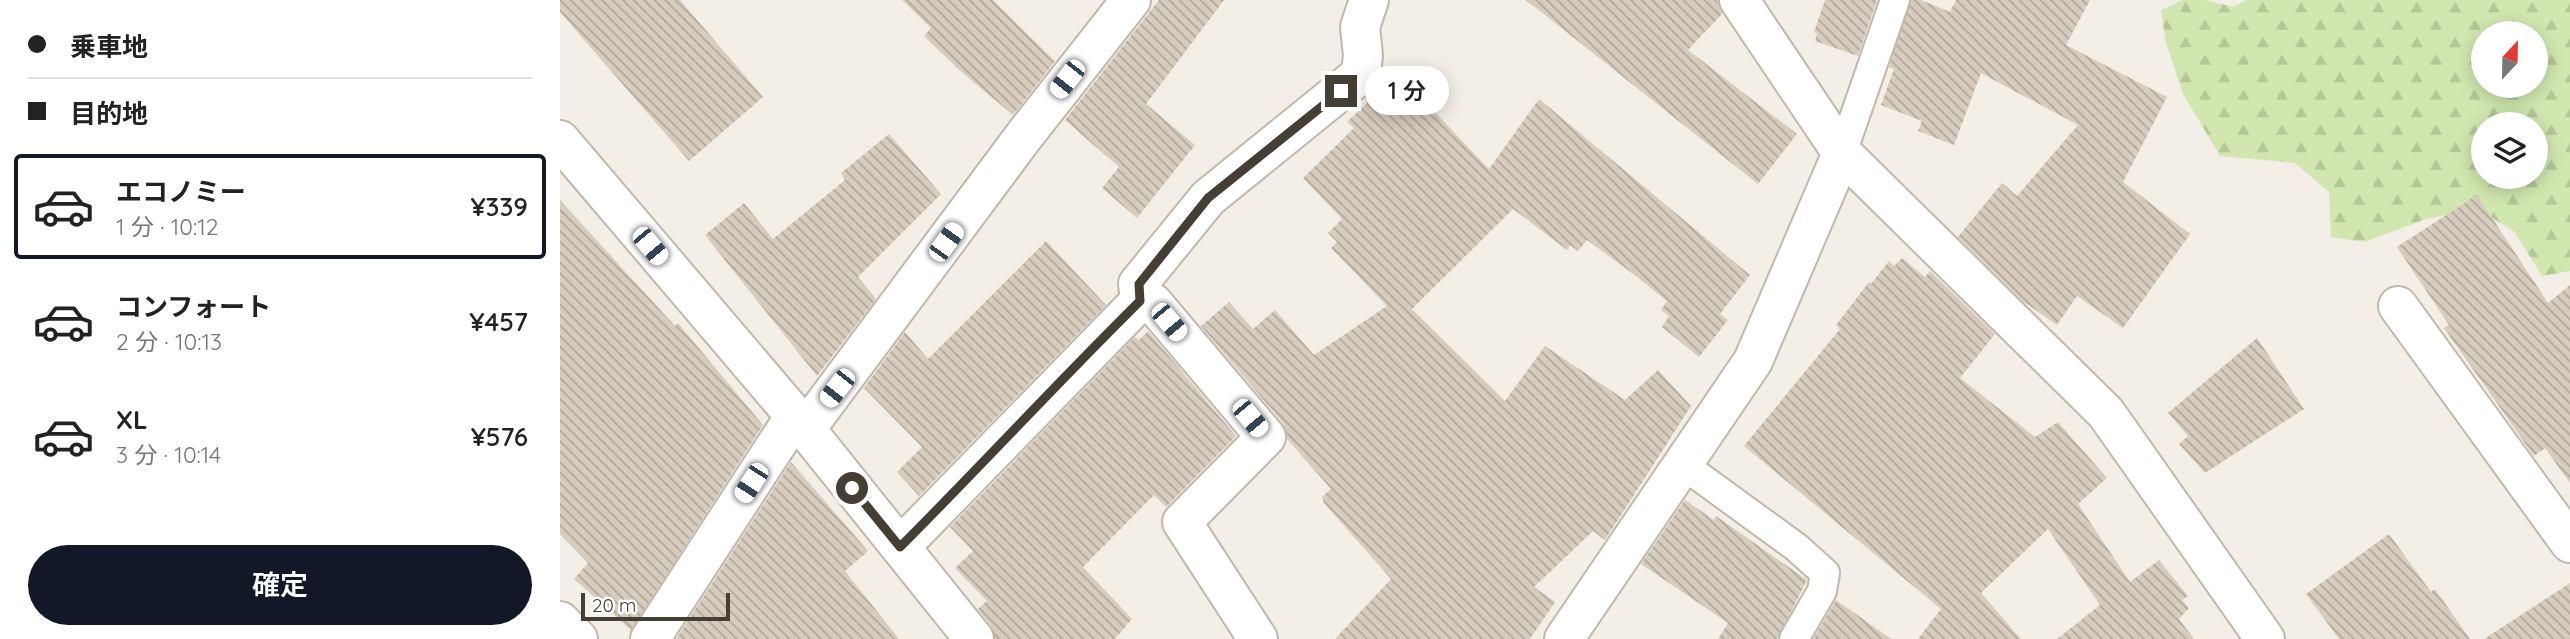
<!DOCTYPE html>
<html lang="ja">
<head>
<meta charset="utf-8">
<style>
  :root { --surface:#fff; --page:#f2f2f2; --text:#222; --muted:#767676; --line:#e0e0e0; --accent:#111827 }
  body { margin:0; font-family:Quicksand,"Noto Sans JP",sans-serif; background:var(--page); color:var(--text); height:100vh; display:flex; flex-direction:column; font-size:26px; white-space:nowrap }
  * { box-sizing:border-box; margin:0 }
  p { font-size:23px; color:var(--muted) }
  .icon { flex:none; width:38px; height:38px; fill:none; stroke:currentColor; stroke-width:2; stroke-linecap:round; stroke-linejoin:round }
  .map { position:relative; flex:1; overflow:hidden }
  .side { display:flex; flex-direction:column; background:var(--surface); width:560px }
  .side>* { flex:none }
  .banner { display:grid; align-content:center; height:154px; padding:0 28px; background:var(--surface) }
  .needle { width:46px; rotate:22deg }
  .tools { position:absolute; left:1911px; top:21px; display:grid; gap:14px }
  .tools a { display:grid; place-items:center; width:77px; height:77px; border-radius:50%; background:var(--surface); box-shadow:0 4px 18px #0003; font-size:35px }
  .scale { position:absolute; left:21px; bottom:18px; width:149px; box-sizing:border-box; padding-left:7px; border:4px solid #453e35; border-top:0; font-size:19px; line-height:24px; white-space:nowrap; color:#453e35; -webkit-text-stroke:5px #fff; paint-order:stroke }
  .end { position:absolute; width:32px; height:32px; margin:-16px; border:9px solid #453e35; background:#fff; box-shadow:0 0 0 4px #fff }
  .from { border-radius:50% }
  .bubble { position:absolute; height:49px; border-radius:24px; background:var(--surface); box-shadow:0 4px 18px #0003; font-size:23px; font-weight:600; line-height:49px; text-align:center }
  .car { position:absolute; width:21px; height:42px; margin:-21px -10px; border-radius:9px; box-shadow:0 0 5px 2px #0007; background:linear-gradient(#fff 24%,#345 0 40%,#fff 0 76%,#345 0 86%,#fff 0) }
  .banner b { display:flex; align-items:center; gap:24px; height:66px; font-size:26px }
  .banner b+b { border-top:2px solid var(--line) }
  .banner i { width:18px; height:18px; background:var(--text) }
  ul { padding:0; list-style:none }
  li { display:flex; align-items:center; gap:21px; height:105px; margin:0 14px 10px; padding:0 14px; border:4px solid transparent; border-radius:7px }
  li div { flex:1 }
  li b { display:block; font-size:26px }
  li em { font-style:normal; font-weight:600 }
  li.on { border-color:var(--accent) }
  li>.icon { width:63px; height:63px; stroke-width:1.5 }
  .cta { display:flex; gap:14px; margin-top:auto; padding:14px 28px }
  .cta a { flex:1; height:80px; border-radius:42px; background:var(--accent); color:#fff; font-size:28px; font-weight:600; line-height:80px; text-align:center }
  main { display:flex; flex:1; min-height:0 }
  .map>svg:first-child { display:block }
  .forest { fill:url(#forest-firs); fill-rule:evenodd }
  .building { fill:url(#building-back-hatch) }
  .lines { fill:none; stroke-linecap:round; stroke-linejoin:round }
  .service-casing { stroke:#c1b8ac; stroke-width:32 }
  .minor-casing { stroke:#c1b8ac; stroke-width:42 }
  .service { stroke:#fff; stroke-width:28 }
  .minor { stroke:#fff; stroke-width:38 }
  .route { stroke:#453e35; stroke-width:9 }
</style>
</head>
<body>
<main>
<section class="side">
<div class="banner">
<b><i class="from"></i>乗車地</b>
<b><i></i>目的地</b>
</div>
<ul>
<li class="on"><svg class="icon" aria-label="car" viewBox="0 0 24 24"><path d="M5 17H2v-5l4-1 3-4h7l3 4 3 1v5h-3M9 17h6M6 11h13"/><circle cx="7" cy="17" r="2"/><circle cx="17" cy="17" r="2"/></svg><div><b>エコノミー</b><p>1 分 · 10:12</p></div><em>¥339</em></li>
<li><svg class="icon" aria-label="car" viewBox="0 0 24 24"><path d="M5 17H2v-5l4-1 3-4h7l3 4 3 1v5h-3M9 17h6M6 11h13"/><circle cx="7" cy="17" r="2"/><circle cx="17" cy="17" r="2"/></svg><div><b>コンフォート</b><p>2 分 · 10:13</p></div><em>¥457</em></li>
<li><svg class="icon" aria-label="car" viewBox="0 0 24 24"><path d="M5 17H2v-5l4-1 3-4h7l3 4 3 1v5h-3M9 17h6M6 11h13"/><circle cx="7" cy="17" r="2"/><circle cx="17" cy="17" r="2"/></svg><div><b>XL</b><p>3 分 · 10:14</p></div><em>¥576</em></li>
</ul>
<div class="cta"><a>確定</a></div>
</section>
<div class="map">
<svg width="2010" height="639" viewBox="0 0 2010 639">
  <defs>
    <pattern id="forest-firs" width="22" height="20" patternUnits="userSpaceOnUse" patternTransform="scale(1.75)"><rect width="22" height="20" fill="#d1e7af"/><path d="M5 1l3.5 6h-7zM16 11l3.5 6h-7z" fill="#b5c797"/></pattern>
    <pattern id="building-back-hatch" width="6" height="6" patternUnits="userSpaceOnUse" patternTransform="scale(1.75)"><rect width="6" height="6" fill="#d7ccbe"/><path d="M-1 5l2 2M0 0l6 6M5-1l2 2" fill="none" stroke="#b0a79b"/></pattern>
  </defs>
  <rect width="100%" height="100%" fill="#f3eee6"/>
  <!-- forest -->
  <path class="forest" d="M1623 0H1644L1674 7 1686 0H2010V271L1982 276 1954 231 1917 209 1866 219 1805 242 1771 237 1769 192 1735 163 1660 156 1623 94 1606 43 1601 10ZM1923 33H1976V86H1923ZM1923 124H1976V177H1923Z"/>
  <!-- building -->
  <path class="building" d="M0 0H120L203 97 129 161 0 12Z
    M342 0H433L495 61 453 115 398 69 364 36 371 28Z
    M599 0H664L586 104 635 145 577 218 542 188 559 167 505 120Z
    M966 0H1157L1162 14 1128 50 1237 134 1198 184Z
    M1265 0H1317L1298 56 1255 41 1257 33 1254 32Z
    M1351 0H1361L1390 12 1396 0H1530L1506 45 1607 97 1563 182 1630 234 1563 328 1517 296 1497 325 1464 302 1398 237 1442 183 1457 196 1518 125 1421 73 1394 145 1358 131 1362 121 1321 105 1334 69 1329 67Z
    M847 83 929 169 979 99 1190 275 1160 314 1168 320 1139 357 1102 327 1109 316 1101 310 1107 301 1072 273 1027 240 1018 251 1010 245 1007 250 953 209 852 309 945 401 985 346 1065 400 1098 370 1131 406 1045 540 1033 531 974 587 995 602 970 639H775L831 579 764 503 762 497 771 489 727 439 723 423 641 326 669 302 693 329 715 310 754 355 827 306 771 248 777 242 768 233 782 219 743 178 794 128 787 122 814 96 823 105Z
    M329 134 381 194 298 277 316 299 257 376 145 235 184 203 213 239 285 180 281 173Z
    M1917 195 1988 303 2010 285V483L1985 448 1974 456 1884 328 1889 325 1837 247Z
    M0 200 115 326 118 323 203 425 71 630 14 579 28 563 0 534Z
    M486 241 546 305 359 496 337 472 362 447 304 388 345 332 368 359Z
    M1342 258 1365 277 1370 271 1435 334 1400 378 1475 437 1498 422 1547 478 1518 504 1570 582 1599 560 1628 596 1622 600 1629 608 1619 619 1634 639H1497L1540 605 1488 529 1421 593 1461 639H1358L1381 609 1184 446 1280 329 1276 325 1309 282 1311 284 1329 261 1334 266Z
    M588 331 676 436 606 507 594 495 523 567 572 619 555 639H435L431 626 418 609 427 601 395 568 413 551 390 527 575 337 579 340Z
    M1697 338 1744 409 1645 473 1619 444 1628 436 1608 413Z
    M231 462 308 551 285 571 339 639H116Z
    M1125 500 1154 520 1156 516 1247 580 1217 639H1158L1168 623 1081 564Z
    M1829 534 1871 592 1875 589 1910 639H1779L1746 594Z
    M2010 583V639H1924Z
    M1276 600 1331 639H1253Z"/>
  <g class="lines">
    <defs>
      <path id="service" d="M1282 153 1335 0
        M1122 464 1236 547 1265 573 1262 591 1234 639"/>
      <path id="minor" d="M0 140 235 416 414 639
        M1282 153 1546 413 1705 639
        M580 301 593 303 706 437 622 522 698 639
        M1838 306 2010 543
        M245 430 464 136 571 0
        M340 547 580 301 578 284 648 198 801 74 803 55 800 27 809 0
        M0 621 18 639
        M90 639 235 416
        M1004 639 1193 361 1282 153 1179 0"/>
    </defs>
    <!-- service casing -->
    <use href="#service" class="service-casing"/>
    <!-- minor casing -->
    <use href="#minor" class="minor-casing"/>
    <!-- service -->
    <use href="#service" class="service"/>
    <!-- minor -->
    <use href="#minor" class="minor"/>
  </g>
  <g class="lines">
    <!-- route -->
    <path class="route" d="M292 488 340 547C421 466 498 382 580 301L579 284 648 198 781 91"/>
  </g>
</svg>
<div class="tools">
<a><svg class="needle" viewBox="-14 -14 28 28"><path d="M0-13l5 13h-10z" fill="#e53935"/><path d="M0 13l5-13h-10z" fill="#767676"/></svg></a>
<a><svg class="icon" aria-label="layers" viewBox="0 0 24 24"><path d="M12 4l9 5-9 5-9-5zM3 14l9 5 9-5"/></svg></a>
</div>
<div class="scale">20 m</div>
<i class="end from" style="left:292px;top:488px"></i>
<i class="end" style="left:781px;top:91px"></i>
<div class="bubble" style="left:805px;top:66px;width:84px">1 分</div>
<i class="car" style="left:507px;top:79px;rotate:218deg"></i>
<i class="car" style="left:386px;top:242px;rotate:36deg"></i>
<i class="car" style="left:90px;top:246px;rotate:140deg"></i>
<i class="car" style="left:609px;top:322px;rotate:140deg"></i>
<i class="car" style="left:277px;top:388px;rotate:218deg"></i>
<i class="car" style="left:690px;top:418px;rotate:140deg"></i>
<i class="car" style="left:191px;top:483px;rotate:213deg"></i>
</div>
</main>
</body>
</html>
